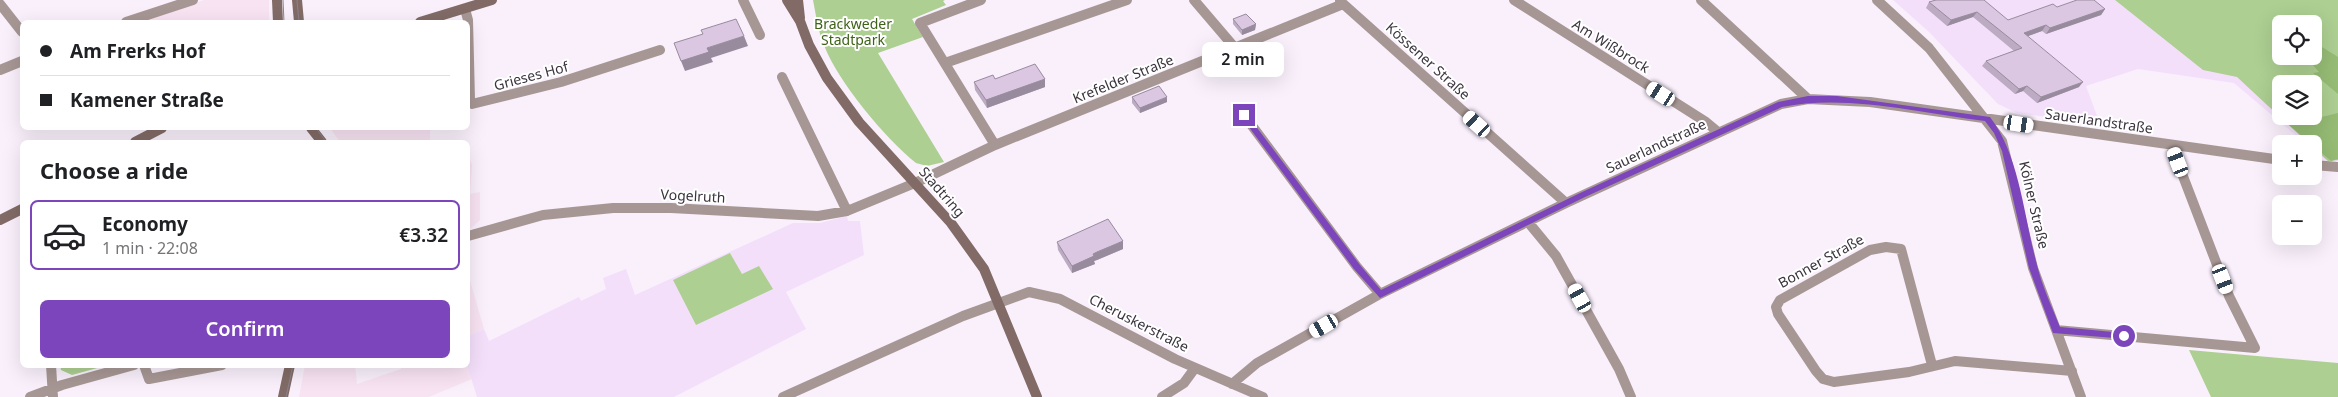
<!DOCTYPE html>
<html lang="en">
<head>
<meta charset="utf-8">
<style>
  :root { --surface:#fff; --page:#f6f6f6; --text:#202124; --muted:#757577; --line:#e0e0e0; --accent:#7c45bc }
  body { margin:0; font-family:"Noto Sans",sans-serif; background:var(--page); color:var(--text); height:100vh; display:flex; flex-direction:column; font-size:19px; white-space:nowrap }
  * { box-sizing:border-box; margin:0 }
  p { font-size:16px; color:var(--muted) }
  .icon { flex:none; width:28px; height:28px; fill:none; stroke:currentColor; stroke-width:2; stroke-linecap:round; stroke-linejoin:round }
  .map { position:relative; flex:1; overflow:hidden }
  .drawer { position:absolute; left:20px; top:140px; width:450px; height:228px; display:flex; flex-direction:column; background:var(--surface); border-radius:8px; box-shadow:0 5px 20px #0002 }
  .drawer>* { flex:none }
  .hud { position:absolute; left:20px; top:20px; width:450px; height:110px; border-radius:8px; box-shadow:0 5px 20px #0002; display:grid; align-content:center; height:110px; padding:0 20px; background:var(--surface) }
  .buttons { position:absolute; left:2272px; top:15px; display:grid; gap:10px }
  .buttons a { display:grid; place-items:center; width:50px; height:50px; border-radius:8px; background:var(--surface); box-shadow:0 5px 20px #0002; font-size:25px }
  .end { position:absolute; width:22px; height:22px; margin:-11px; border:6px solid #7c45bc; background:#fff; box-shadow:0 0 0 2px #fff }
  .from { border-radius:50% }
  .bubble { position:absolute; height:35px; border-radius:8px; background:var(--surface); box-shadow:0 5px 20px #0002; font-size:16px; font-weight:600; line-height:35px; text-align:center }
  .car { position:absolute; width:15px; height:30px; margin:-15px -8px; border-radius:6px; box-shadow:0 0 4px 1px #0007; background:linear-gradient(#fff 24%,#345 0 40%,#fff 0 76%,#345 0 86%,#fff 0) }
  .hud b { display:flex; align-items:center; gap:18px; height:48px; font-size:19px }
  .hud b+b { border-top:1px solid var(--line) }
  .hud i { width:12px; height:12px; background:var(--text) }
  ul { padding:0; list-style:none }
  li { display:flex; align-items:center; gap:15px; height:70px; margin:0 10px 8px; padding:0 10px; border:2px solid transparent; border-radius:8px }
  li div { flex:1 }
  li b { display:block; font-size:19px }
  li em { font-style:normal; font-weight:600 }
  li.active { border-color:var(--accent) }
  li>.icon { width:45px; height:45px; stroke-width:1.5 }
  h2 { padding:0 20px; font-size:22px; line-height:60px }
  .action { display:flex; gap:10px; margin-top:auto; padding:10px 20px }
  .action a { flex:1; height:58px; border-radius:8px; background:var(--accent); color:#fff; font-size:20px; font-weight:600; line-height:58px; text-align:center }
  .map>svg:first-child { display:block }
  .commercial { fill:#f8e3f2 }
  .built { fill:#f4dffb; fill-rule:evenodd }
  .green { fill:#adcf92; fill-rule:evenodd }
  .forest { fill:#95bb74 }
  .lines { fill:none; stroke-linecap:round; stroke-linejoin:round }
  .street { stroke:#a79794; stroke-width:10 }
  .secondary { stroke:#826b66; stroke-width:10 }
  .tram { stroke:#8a828d; stroke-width:1 }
  .wall { fill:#bcabc2 }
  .shaded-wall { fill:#998b9e }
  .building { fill:#dbc7e2; stroke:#998b9e }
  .route { fill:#7c45bc }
  .labels { text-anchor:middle; stroke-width:4; stroke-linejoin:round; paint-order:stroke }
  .park-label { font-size:14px; fill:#3e6218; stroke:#fff }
  .street-label { font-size:14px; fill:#3b333e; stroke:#fff }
</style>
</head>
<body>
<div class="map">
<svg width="2338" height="397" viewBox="0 0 2338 397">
  <rect width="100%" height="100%" fill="#f9f0fc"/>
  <!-- commercial -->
  <path class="commercial" d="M204 0H269V22H138Z
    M330 128H430V142H340Z
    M468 155 472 165 470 194 480 192V220L468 231Z
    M469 277 484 329 468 336V278Z
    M305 365H355L357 384 401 369V365H467L472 379 429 397H299Z"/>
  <!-- built -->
  <path class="built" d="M1893 0H2338V161L2328 162 2314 150V144H2306L2234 83 2138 69 2086 86 2100 124 2017 113 1998 104 1929 32ZM2281 24H2314V56H2281ZM2281 84H2314V116H2281Z
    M847 216 848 221H860L864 255 786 292 806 329 674 397H477L467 365 468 336 484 329 489 341 579 297 581 301 606 289 603 278 626 269 635 295 793 223H820Z"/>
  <!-- green -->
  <path class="green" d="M813 0H945L943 1 946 5 912 19 923 37 878 53 944 162 927 166 916 163C885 138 838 82 824 45 818 31 816 15 813 0Z
    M2115 0H2338V160L2328 161 2314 148V144H2309L2237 77 2203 70ZM2281 24H2314V56H2281ZM2281 84H2314V116H2281Z
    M730 253 742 274 759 266 773 289 696 325 673 280Z
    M2189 350 2338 363V397H2211Z
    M60 365H108L72 375 61 370Z"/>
  <!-- forest -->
  <path class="forest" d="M2314 42 2338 57V94L2313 73 2319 72 2305 56H2314Z
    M2338 113V159L2331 161 2314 146V144H2311L2289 125Z"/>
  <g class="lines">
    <!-- street -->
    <path class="street" d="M743 0 760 35
      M981 0 920 23 995 145
      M1194 0 1235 48
      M1514 0 1706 122 1718 132
      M1701 0 1808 99
      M1877 0 1929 48 2002 141 2033 268 2081 397
      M1340 1 1566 203
      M0 4 22 32
      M465 9 468 20 470 100 472 104 561 82 660 50
      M126 22 193 0
      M945 63 1127 0
      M0 70 22 61
      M782 77 847 211
      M1244 115 1357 267 1380 294
      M2314 165 2338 167
      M1528 222 1556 256 1619 369 1631 397
      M468 236 543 215 613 208H671L818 216 847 211 915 183 995 145 1343 4
      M2056 330 2255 348 2229 296 2171 145
      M51 365 53 397
      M144 365 149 379 222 365
      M1932 365 1901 249 1886 247 1870 250 1780 300 1776 307 1778 314 1816 371 1823 379 1834 382 1909 372 1955 361 2072 371
      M1232 384 1257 363 1380 294 1566 203 1781 104 1808 99 1870 102 2281 160
      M30 397 62 385 134 365
      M783 397 963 316 1029 292 1060 299 1175 359 1263 397
      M1162 397 1184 383 1195 368"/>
    <!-- secondary -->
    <path class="secondary" d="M277 0 278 22
      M297 0 299 22
      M787 0 800 21 809 45 827 78 859 122 951 223 984 269 1037 397
      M798 0 800 18
      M420 22 492 0
      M311 128 322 142
      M135 142 162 128
      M0 220 22 209
      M283 397 290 365"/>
    <!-- tram -->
    <path class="tram" d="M283 0 284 22
      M297 0 299 22
      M316 128 326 142
      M286 397 293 365"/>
  </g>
  <!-- wall -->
  <path class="wall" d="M1936 0 2008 20 2057 7 2105 9 2101 15 2046 34 2042 31 2027 36 2079 87 2037 103 2023 91 2015 94 1982 66 1986 61 2014 51 1973 17 1947 26 1926 8 1929 2Z
    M1233 19 1256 24 1255 30 1242 35 1233 24Z
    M995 79H1045V87L987 108 975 90 974 82Z
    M1132 97 1167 102 1140 113 1132 103Z
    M1057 242 1123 249 1097 260 1094 261 1095 264 1072 273 1058 250Z"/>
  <!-- shaded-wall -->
  <path class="shaded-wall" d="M2105 9 2101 15 2046 34 2050 28Z
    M1977 12 1973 17 1947 26 1951 20Z
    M1256 24 1255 30 1242 35V30Z
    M2046 25 2042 31 2020 39 2024 33Z
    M744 36 748 46 711 58 713 62 685 71 681 61 707 48Z
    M1045 79V87L987 108 986 100Z
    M2083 82 2079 87 2037 103 2041 97Z
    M2027 86 2023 91 2015 94 2019 89Z
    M1167 97V102L1140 113V108Z
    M1123 241V249L1097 260 1094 261 1095 264 1072 273V266L1097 252Z"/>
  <!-- building -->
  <path class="building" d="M1936 0H1984L2008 20 2053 4 2057 7 2077 0H2094L2105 9 2050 28 2046 25 2024 33 2083 82 2041 97 2027 86 2019 89 1986 61 2022 48 1977 12 1951 20 1929 2Z
    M1246 14 1256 24 1242 30 1233 19Z
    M736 19 744 36 707 48 709 52 681 61 674 43 703 34 701 30Z
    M1035 64 1045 79 986 100 974 82 993 75 995 79Z
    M1159 86 1167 97 1140 108 1132 97Z
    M1108 219 1123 241 1097 252 1093 254 1094 256 1072 266 1057 242Z"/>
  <!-- route -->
  <path class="route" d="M1808 96H1837L1990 117C2020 156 2024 218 2037 265 2042 286 2052 307 2060 327L2124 333 2129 336 2127 339 2053 333 2029 268 2002 151 1994 133 1985 121C1920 113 1846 94 1782 107L1585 197 1380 298 1354 269 1240 115 1246 113 1360 265 1381 290 1580 193 1778 102Z"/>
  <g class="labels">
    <!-- park labels -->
    <g class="park-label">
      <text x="853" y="29">Brackweder<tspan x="853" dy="16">Stadtpark</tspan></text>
    </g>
    <!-- street labels -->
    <g class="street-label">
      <text transform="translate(1611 46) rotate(32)" y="5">Am Wißbrock</text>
      <text transform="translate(1428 61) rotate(42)" y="5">Kössener Straße</text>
      <text transform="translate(531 76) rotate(-15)" y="5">Grieses Hof</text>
      <text transform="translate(1123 79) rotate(-22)" y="5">Krefelder Straße</text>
      <text transform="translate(2099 121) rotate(8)" y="5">Sauerlandstraße</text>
      <text transform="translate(1656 146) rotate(-25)" y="5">Sauerlandstraße</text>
      <text transform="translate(942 192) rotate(49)" y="5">Stadtring</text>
      <text transform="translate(693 196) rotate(3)" y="5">Vogelruth</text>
      <text transform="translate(2034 205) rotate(77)" y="5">Kölner Straße</text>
      <text transform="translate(1821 261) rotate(-29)" y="5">Bonner Straße</text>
      <text transform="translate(1139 323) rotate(27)" y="5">Cheruskerstraße</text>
    </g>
  </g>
</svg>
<div class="buttons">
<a><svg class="icon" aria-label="locate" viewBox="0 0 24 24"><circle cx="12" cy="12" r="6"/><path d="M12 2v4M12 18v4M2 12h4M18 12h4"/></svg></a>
<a><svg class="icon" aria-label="layers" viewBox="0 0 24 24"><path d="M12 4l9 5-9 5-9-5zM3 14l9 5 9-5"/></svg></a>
<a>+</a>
<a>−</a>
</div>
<i class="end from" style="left:2124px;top:336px"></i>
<i class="end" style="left:1244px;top:115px"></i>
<div class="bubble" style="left:1202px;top:42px;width:82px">2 min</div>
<i class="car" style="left:1661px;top:94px;rotate:302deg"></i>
<i class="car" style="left:1477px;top:124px;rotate:312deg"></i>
<i class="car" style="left:2019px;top:124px;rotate:99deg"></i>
<i class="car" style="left:2178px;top:162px;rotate:339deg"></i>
<i class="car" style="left:2223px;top:279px;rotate:159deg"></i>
<i class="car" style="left:1580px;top:298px;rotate:331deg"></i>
<i class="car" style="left:1324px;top:326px;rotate:240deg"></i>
<div class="hud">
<b><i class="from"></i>Am Frerks Hof</b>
<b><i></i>Kamener Straße</b>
</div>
<section class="drawer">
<h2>Choose a ride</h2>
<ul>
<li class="active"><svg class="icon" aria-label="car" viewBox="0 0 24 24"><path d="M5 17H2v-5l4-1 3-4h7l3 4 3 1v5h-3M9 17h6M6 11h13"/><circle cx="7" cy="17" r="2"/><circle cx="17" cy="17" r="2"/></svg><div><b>Economy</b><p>1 min · 22:08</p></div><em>€3.32</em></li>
</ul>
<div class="action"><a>Confirm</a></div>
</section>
</div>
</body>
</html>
